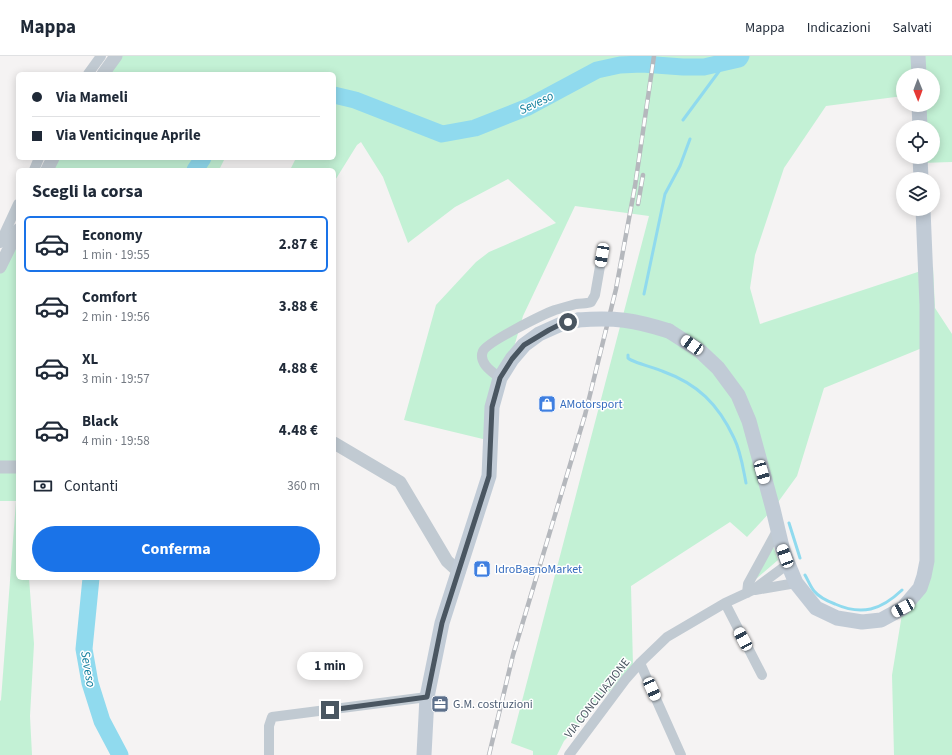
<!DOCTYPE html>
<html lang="it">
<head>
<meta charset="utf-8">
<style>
  :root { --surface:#fff; --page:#f2f2f3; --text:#1f2937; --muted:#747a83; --line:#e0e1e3; --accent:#1a73e8 }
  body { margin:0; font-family:"Source Sans 3",sans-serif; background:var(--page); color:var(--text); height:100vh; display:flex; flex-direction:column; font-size:15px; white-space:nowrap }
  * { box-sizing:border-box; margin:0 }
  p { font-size:13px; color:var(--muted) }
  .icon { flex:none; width:22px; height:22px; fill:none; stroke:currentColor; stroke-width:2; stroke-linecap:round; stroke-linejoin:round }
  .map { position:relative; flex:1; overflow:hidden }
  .panel { position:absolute; left:16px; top:112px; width:320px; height:412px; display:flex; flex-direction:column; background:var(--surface); border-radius:6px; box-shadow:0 2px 10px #0003 }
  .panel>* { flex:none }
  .hud { position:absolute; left:16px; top:16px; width:320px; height:88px; border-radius:6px; box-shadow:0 2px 10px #0003; display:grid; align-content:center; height:88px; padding:0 16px; background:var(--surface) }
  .needle { width:26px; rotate:179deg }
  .tools { position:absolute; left:896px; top:12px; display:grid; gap:8px }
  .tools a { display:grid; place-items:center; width:44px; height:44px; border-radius:50%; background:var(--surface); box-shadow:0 2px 10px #0003; font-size:20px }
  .end { position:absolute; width:18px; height:18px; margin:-9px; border:5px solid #4a5661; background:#fff; box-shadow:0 0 0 2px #fff }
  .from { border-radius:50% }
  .bubble { position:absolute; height:28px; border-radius:14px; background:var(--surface); box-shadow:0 2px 10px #0003; font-size:13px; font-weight:700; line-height:28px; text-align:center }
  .car { position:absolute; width:12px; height:24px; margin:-12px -6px; border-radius:5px; box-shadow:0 0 3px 1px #0007; background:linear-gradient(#fff 24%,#345 0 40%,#fff 0 76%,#345 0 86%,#fff 0) }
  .hud b { display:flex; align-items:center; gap:14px; height:38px; font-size:15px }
  .hud b+b { border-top:1px solid var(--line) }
  .hud i { width:10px; height:10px; background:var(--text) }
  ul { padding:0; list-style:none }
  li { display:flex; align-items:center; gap:12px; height:56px; margin:0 8px 6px; padding:0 8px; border:2px solid transparent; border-radius:6px }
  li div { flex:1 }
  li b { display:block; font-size:15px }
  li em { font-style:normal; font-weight:700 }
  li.selected { border-color:var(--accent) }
  li>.icon { width:36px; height:36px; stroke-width:1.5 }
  h2 { padding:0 16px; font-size:18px; line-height:48px }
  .pay { display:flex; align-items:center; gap:10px; height:44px; padding:0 16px; font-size:15px }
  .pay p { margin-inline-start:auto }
  .cta { display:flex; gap:8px; margin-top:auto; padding:8px 16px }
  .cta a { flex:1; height:46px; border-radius:24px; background:var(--accent); color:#fff; font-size:16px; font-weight:700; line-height:46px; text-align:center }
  header { display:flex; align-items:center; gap:24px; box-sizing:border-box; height:56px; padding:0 20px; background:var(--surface); border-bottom:1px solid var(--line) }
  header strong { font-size:19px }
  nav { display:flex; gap:22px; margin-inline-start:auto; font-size:14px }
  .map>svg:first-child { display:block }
  .green { fill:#c3f1d5 }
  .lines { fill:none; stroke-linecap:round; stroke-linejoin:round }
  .stream { stroke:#90daee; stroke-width:3 }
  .river { stroke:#90daee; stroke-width:17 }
  .minor { stroke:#c1cad2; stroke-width:10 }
  .tertiary { stroke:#c1cad2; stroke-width:13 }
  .secondary { stroke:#c1cbd6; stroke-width:15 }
  .rail-casing { stroke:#b5b8bd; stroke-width:4.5 }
  .rail { stroke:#fff; stroke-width:3; stroke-dasharray:9; stroke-linecap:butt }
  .secondary-bridge { stroke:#c1cbd6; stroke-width:15 }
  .route { stroke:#4a5661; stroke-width:5 }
  .labels { text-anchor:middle; stroke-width:3; stroke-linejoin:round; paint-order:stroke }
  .shop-label { font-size:12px; fill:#366cbe; stroke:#fff; text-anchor:start }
  .street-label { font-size:12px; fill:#4a5661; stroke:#fff }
  .service-label { font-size:12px; fill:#4e5e75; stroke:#fff; text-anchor:start }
  .water-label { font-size:13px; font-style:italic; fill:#0c7c9b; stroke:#fff }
</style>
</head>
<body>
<header>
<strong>Mappa</strong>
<nav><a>Mappa</a><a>Indicazioni</a><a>Salvati</a></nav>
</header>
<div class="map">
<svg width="952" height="699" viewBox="0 0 952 699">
  <rect width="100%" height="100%" fill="#f5f3f3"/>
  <!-- green -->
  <path class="green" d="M114 0H952V106L921 107 920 101H933V71H920L919 49H933V19H903V40L826 50 784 112 755 199 750 232 760 268 933 211 935 252 952 278V699H894L892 619 903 552 920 532 927 290 824 332 797 420 773 453 747 481 730 466 631 530 633 610 564 685 557 699H533V695L511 687 649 160 575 150 523 260 487 384 404 364 436 249 476 206 489 196 556 167 508 123 455 151 408 187 383 121 361 86 357 89 334 126V114H290L296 102H334V18H102Z
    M53 102H225L219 114H47Z
    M18 174V522H29L34 588 30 660 32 699H0V645L1 644 16 445H0V211Z
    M773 490 778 504 756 523Z"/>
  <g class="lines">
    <!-- stream -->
    <path class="stream" d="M683 64 720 14 723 7
      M644 238 665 138 680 110 690 83
      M628 299V302C631 306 656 312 662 315 698 328 718 348 734 382 741 396 743 412 746 427
      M789 467 800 502
      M805 519C808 524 810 530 814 535 819 541 827 545 835 548 862 560 881 554 902 534"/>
    <!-- river -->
    <path class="river" d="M334 39 355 44 442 78 475 72 528 51 597 14 620 9 642 8 683 11H704L739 3 741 0
      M195 114 203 102
      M91 522 84 593 90 627 102 665 120 699"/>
    <!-- minor -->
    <path class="minor" d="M88 18 101 0
      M34 114 39 102
      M0 187 18 148
      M500 322C492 316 478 307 483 295 487 286 544 258 555 254 562 252 569 250 576 248 581 247 587 248 591 246L595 239 602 199
      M755 534 796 527
      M747 537 748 528 778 473
      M725 547 762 619
      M640 607 681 699
      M269 699V670L272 661 427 641
      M569 699 625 624 640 607 667 581 725 547 753 534 788 508"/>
    <!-- tertiary -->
    <path class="tertiary" d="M103 18 116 0
      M47 114 53 102
      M0 211 18 174
      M334 387 400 426 447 505 459 516
      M0 411H18"/>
    <!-- secondary -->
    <path class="secondary" d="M918 0 919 19
      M919 49 920 71
      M920 101 921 123
      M669 275 700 295 718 312 738 339 749 365 773 453 782 491 788 508 796 527 816 552 837 562 862 566 881 564 903 552 920 532 924 520 927 505V249L923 153
      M424 699 427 641 442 567 489 420 492 351 500 322 512 303 524 289 539 278 559 269 578 264"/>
    <defs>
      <path id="rail" d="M638 148 643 119
        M489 699 513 599 585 359 616 233 635 130 654 0"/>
    </defs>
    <!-- rail casing -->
    <use href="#rail" class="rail-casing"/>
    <!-- rail -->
    <use href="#rail" class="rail"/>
    <!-- secondary-bridge -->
    <path class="secondary-bridge" d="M578 264C615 261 634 264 669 275"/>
  </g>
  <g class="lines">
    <!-- route -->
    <path class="route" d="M330 654 427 641 442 567 489 420 492 351 500 322 512 303 524 289 549 274 559 269 568 266"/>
  </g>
  <!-- icons -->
  <defs>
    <symbol id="shop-square" viewBox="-11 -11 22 22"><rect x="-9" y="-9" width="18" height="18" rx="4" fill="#3f7fe0" stroke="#fff"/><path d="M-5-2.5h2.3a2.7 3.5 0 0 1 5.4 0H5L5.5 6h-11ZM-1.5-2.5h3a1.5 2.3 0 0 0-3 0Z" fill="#fff"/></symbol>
    <symbol id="office-square" viewBox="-11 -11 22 22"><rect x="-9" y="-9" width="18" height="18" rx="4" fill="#5c6f8a" stroke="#fff"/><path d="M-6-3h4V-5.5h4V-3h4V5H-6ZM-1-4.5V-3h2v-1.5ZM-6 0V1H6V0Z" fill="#fff"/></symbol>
  </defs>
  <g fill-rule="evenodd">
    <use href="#shop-square" x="537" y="338" width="20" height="20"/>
    <use href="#shop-square" x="472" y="503" width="20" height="20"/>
    <use href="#office-square" x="430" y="638" width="20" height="20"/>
  </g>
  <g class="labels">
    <!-- shop labels -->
    <g class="shop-label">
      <text x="560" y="352">AMotorsport</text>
      <text x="495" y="517">IdroBagnoMarket</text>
    </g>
    <!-- street labels -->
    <g class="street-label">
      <text transform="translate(597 642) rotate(-52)" y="4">VIA CONCILIAZIONE</text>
    </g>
    <!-- service labels -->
    <g class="service-label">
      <text x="453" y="652">G.M. costruzioni</text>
    </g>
    <!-- water labels -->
    <g class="water-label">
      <text transform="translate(536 46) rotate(-26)" y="5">Seveso</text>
      <text transform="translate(89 613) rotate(80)" y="5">Seveso</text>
    </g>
  </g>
</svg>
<div class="tools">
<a><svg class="needle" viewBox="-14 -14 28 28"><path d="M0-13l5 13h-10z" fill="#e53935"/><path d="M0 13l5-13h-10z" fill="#747a83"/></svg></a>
<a><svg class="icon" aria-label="locate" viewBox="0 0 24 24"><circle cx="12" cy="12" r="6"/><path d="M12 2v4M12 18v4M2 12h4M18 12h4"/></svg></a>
<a><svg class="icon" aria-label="layers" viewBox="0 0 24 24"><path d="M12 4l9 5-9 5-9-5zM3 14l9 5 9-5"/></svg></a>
</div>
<i class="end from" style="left:568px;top:266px"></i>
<i class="end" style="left:330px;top:654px"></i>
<div class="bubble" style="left:297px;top:596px;width:66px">1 min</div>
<i class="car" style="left:602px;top:199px;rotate:190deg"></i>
<i class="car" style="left:692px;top:289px;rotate:304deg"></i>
<i class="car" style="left:762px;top:416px;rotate:164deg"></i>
<i class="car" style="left:785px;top:500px;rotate:340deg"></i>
<i class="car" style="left:903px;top:552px;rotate:242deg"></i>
<i class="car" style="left:743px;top:583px;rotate:332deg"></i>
<i class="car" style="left:652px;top:633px;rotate:156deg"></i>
<div class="hud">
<b><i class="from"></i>Via Mameli</b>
<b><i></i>Via Venticinque Aprile</b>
</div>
<section class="panel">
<h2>Scegli la corsa</h2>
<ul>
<li class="selected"><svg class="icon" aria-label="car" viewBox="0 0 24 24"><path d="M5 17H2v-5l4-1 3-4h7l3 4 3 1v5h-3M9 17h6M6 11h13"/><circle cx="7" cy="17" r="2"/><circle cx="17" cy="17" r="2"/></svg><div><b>Economy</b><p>1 min · 19:55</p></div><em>2.87 €</em></li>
<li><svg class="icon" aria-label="car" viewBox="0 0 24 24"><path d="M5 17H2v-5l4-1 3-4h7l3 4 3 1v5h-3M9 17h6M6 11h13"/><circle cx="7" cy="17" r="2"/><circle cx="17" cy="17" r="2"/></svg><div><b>Comfort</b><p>2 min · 19:56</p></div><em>3.88 €</em></li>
<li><svg class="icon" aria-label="car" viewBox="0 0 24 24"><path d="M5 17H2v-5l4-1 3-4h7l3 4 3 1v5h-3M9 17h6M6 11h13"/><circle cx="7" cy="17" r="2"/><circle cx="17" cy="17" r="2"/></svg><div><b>XL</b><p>3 min · 19:57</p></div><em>4.88 €</em></li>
<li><svg class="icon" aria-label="car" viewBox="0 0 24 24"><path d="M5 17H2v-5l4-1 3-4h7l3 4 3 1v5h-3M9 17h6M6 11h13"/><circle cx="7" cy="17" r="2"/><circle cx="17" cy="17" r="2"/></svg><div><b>Black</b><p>4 min · 19:58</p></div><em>4.48 €</em></li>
</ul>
<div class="pay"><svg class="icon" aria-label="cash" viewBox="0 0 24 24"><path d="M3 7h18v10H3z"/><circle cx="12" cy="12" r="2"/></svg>Contanti<p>360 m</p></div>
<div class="cta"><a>Conferma</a></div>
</section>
</div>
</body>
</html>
